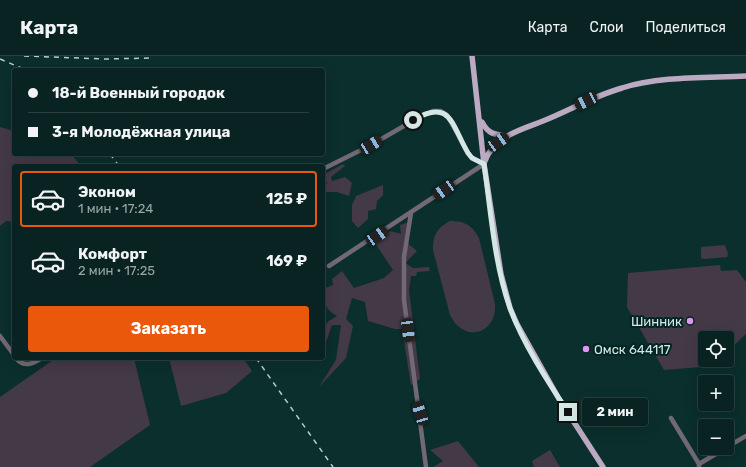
<!DOCTYPE html>
<html lang="ru">
<head>
<meta charset="utf-8">
<style>
  :root { --surface:#082321; --page:#112b2a; --text:#f1f3f6; --muted:#98a4a5; --line:#29403f; --accent:#ea580c }
  body { margin:0; font-family:Rubik,sans-serif; background:var(--page); color:var(--text); height:100vh; display:flex; flex-direction:column; font-size:15px; white-space:nowrap }
  * { box-sizing:border-box; margin:0 }
  p { font-size:13px; color:var(--muted) }
  .icon { flex:none; width:22px; height:22px; fill:none; stroke:currentColor; stroke-width:2; stroke-linecap:round; stroke-linejoin:round }
  .map { position:relative; flex:1; overflow:hidden }
  .sheet { position:absolute; left:12px; top:108px; width:313px; height:196px; display:flex; flex-direction:column; background:var(--surface); border-radius:4px; box-shadow:0 4px 16px #0002,0 0 0 1px var(--line) }
  .sheet>* { flex:none }
  .top-card { position:absolute; left:12px; top:12px; width:313px; height:88px; border-radius:4px; box-shadow:0 4px 16px #0002,0 0 0 1px var(--line); display:grid; align-content:center; height:88px; padding:0 16px; background:var(--surface) }
  .fabs { position:absolute; left:698px; top:275px; display:grid; gap:8px }
  .fabs a { display:grid; place-items:center; width:36px; height:36px; border-radius:4px; background:var(--surface); box-shadow:0 4px 16px #0002,0 0 0 1px var(--line); font-size:20px }
  .end { position:absolute; width:18px; height:18px; margin:-9px; border:5px solid #d4e7e4; background:#111; box-shadow:0 0 0 2px #111 }
  .from { border-radius:50% }
  .bubble { position:absolute; height:28px; border-radius:4px; background:var(--surface); box-shadow:0 4px 16px #0002,0 0 0 1px var(--line); font-size:13px; font-weight:700; line-height:28px; text-align:center }
  .car { position:absolute; width:12px; height:24px; margin:-12px -6px; border-radius:5px; box-shadow:0 0 3px 1px #0007; background:linear-gradient(#222 24%,#8ab4d8 0 40%,#222 0 76%,#8ab4d8 0 86%,#222 0) }
  .top-card b { display:flex; align-items:center; gap:14px; height:38px; font-size:15px }
  .top-card b+b { border-top:1px solid var(--line) }
  .top-card i { width:10px; height:10px; background:var(--text) }
  ul { padding:7px 0 0; list-style:none }
  li { display:flex; align-items:center; gap:12px; height:56px; margin:0 8px 6px; padding:0 8px; border:2px solid transparent; border-radius:4px }
  li div { flex:1 }
  li b { display:block; font-size:15px }
  li em { font-style:normal; font-weight:700 }
  li.on { border-color:var(--accent) }
  li>.icon { width:36px; height:36px; stroke-width:1.5 }
  .button { display:flex; gap:8px; margin-top:auto; padding:8px 16px }
  .button a { flex:1; height:46px; border-radius:4px; background:var(--accent); color:#fff; font-size:16px; font-weight:700; line-height:46px; text-align:center }
  header { display:flex; align-items:center; gap:24px; box-sizing:border-box; height:56px; padding:0 20px; background:var(--surface); border-bottom:1px solid var(--line) }
  header strong { font-size:19px }
  nav { display:flex; gap:22px; margin-inline-start:auto; font-size:14px }
  .map>svg:first-child { display:block }
  .green { fill:#443947 }
  .lines { fill:none; stroke-linecap:round; stroke-linejoin:round }
  .minor { stroke:#726974; stroke-width:4.5 }
  .major { stroke:#bbaac1; stroke-width:5.5 }
  .rail { stroke:#b9cfcc; stroke-width:1.5; stroke-dasharray:5 5; stroke-linecap:butt }
  .route { stroke:#d4e7e4; stroke-width:5 }
  .poi-dot { fill:#de98f2; stroke:#012522; stroke-width:1.5 }
  .labels { text-anchor:middle; stroke-width:4; stroke-linejoin:round; paint-order:stroke }
  .poi-label { font-size:13px; fill:#d4e7e4; stroke:#012522; text-anchor:end }
</style>
</head>
<body>
<header>
<strong>Карта</strong>
<nav><a>Карта</a><a>Слои</a><a>Поделиться</a></nav>
</header>
<div class="map">
<svg width="746" height="411" viewBox="0 0 746 411">
  <rect width="100%" height="100%" fill="#0b2f2c"/>
  <!-- green -->
  <path class="green" d="M0 71 14 75V98H71L81 110H14V166L6 165 0 170Z
    M343 108 345 110 331 121 332 125 345 121 352 127 349 140 337 136H323V129L327 128 323 119Z
    M383 129V139L377 145 376 153 368 155V163L358 172 352 165V149L356 140Z
    M412 165 406 186 417 195 405 207 413 212 429 211 430 215 417 216 416 220H411L409 234 420 323 411 329 402 273H395L368 265 365 246 352 242 346 263 353 270 346 302 319 331 336 304 341 269H332L325 289 323 285V271L329 265 337 260C325 254 323 245 323 233L333 229 332 223 342 215 354 232 384 222 393 214 375 187 390 175 401 178 400 169Z
    M450 165C465 165 472 169 479 182L495 248C497 279 463 287 450 259L433 194C433 179 437 172 450 165Z
    M725 189 728 198 727 201 704 203 701 202V191Z
    M720 209 721 215 737 214 746 226V278L727 296V282H705V304H719L713 310 664 314 627 251 628 217Z
    M56 302H134L150 369 90 411H0V341Z
    M169 302H243L252 315 226 337 181 350Z
    M458 385 479 411H433L443 405 430 394Z
    M550 394 560 411H534L532 405Z"/>
  <g class="lines">
    <!-- minor -->
    <path class="minor" d="M323 113 371 89 423 59 433 55H441L447 59 468 97 472 102 484 108
      M411 157 404 201V244L426 411
      M329 210 484 108
      M0 280 14 299
      M16 302C24 312 33 308 42 302
      M671 362 699 408V411
      M727 391 746 380
      M699 408 726 392"/>
    <!-- major -->
    <path class="major" d="M472 0 484 108 501 218 510 252 517 268 559 343 603 411
      M482 66C488 78 495 79 508 80
      M485 105C494 80 521 74 543 65 570 54 594 40 622 32 659 20 707 22 746 20"/>
    <!-- rail -->
    <path class="rail" d="M24 0 105 3 152 2
      M0 3 26 14
      M110 98 119 110
      M256 302 333 411"/>
  </g>
  <g class="lines">
    <!-- route -->
    <path class="route" d="M413 64C451 42 451 68 468 97L472 102 484 108C491 156 494 207 510 252 522 286 548 326 568 356"/>
  </g>
  <!-- markers -->
  <g class="poi-dot">
    <circle cx="690" cy="265" r="4"/>
    <circle cx="586" cy="293" r="4"/>
  </g>
  <g class="labels">
    <!-- poi labels -->
    <g class="poi-label">
      <text x="682" y="270">Шинник</text>
      <text x="594" y="298" text-anchor="start">Омск 644117</text>
    </g>
  </g>
</svg>
<div class="fabs">
<a><svg class="icon" aria-label="locate" viewBox="0 0 24 24"><circle cx="12" cy="12" r="6"/><path d="M12 2v4M12 18v4M2 12h4M18 12h4"/></svg></a>
<a>+</a>
<a>−</a>
</div>
<i class="end from" style="left:413px;top:64px"></i>
<i class="end" style="left:568px;top:356px"></i>
<div class="bubble" style="left:582px;top:342px;width:66px">2 мин</div>
<i class="car" style="left:586px;top:45px;rotate:244deg"></i>
<i class="car" style="left:498px;top:86px;rotate:56deg"></i>
<i class="car" style="left:371px;top:89px;rotate:59deg"></i>
<i class="car" style="left:444px;top:134px;rotate:236deg"></i>
<i class="car" style="left:377px;top:180px;rotate:56deg"></i>
<i class="car" style="left:408px;top:274px;rotate:173deg"></i>
<i class="car" style="left:420px;top:357px;rotate:343deg"></i>
<div class="top-card">
<b><i class="from"></i>18-й Военный городок</b>
<b><i></i>3-я Молодёжная улица</b>
</div>
<section class="sheet">
<ul>
<li class="on"><svg class="icon" aria-label="car" viewBox="0 0 24 24"><path d="M5 17H2v-5l4-1 3-4h7l3 4 3 1v5h-3M9 17h6M6 11h13"/><circle cx="7" cy="17" r="2"/><circle cx="17" cy="17" r="2"/></svg><div><b>Эконом</b><p>1 мин · 17:24</p></div><em>125 ₽</em></li>
<li><svg class="icon" aria-label="car" viewBox="0 0 24 24"><path d="M5 17H2v-5l4-1 3-4h7l3 4 3 1v5h-3M9 17h6M6 11h13"/><circle cx="7" cy="17" r="2"/><circle cx="17" cy="17" r="2"/></svg><div><b>Комфорт</b><p>2 мин · 17:25</p></div><em>169 ₽</em></li>
</ul>
<div class="button"><a>Заказать</a></div>
</section>
</div>
</body>
</html>
